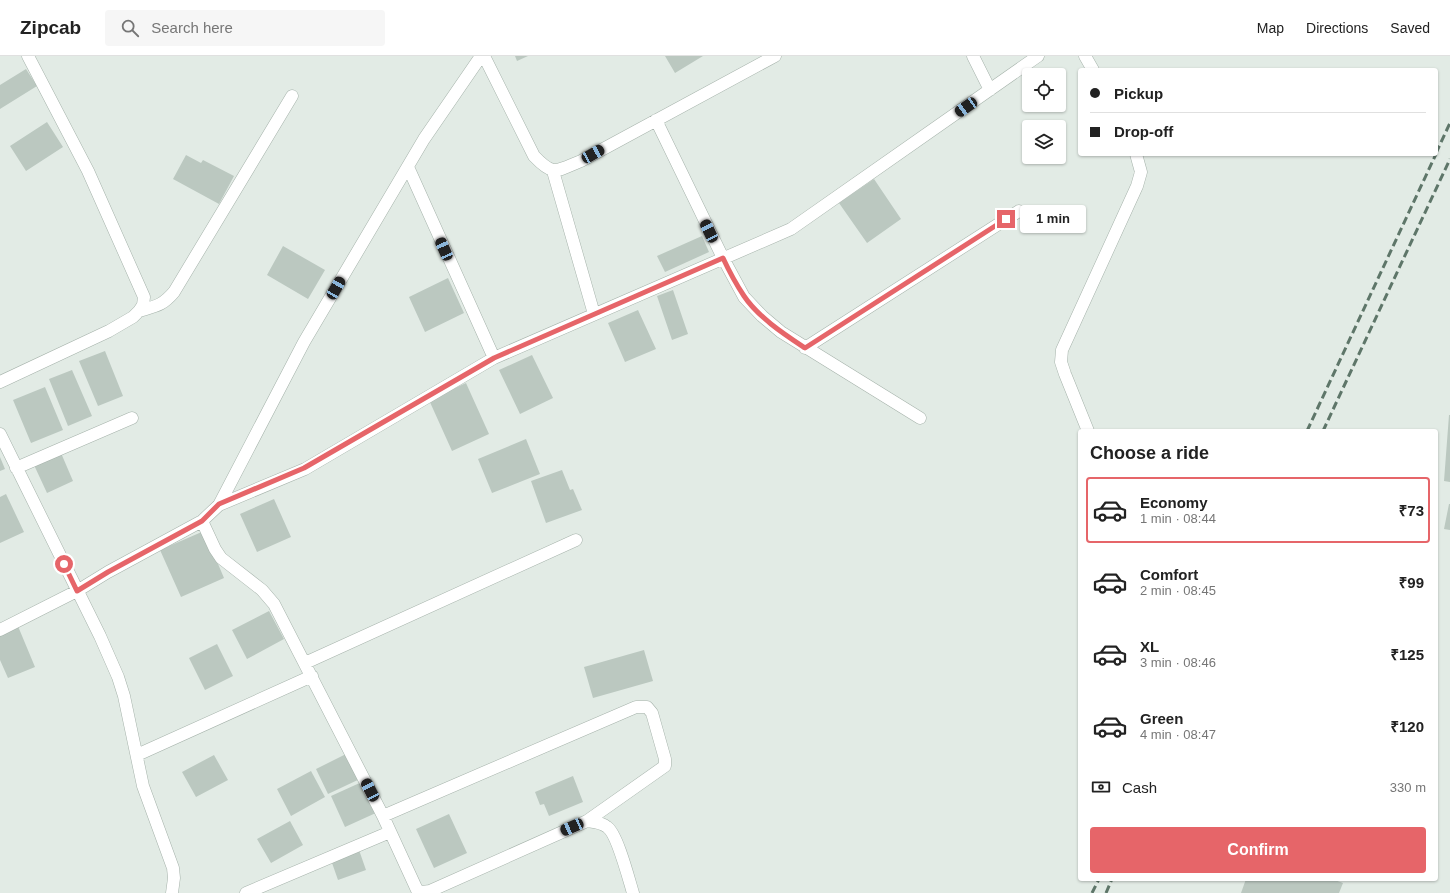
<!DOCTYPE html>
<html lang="en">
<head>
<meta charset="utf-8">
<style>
  :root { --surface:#fff; --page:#f6f6f6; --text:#222; --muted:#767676; --line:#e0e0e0; --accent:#e66569 }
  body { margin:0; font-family:Arial,sans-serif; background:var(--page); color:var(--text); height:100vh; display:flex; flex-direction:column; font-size:15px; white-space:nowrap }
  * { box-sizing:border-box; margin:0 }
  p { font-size:13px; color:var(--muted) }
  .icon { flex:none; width:22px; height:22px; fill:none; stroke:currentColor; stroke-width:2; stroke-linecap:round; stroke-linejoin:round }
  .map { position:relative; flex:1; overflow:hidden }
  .details { position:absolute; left:1078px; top:373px; width:360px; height:452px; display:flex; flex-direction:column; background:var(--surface); border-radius:4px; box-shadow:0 1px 3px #0004 }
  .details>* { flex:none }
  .banner { position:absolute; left:1078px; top:12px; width:360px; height:88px; border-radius:4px; box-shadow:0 1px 3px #0004; display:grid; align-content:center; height:88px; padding:0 12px; background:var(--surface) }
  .buttons { position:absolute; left:1022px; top:12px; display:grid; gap:8px }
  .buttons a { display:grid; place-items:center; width:44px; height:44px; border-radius:4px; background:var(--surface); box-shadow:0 1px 3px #0004; font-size:20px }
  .end { position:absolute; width:18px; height:18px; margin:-9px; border:5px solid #e66569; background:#fff; box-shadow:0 0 0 2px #fff }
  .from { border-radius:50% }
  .bubble { position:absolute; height:28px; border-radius:4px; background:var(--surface); box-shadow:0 1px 3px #0004; font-size:13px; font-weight:800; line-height:28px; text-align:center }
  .car { position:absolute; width:12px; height:24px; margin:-12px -6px; border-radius:5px; box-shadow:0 0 3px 1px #0007; background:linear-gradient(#222 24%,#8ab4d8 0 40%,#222 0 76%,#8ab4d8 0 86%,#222 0) }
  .banner b { display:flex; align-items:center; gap:14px; height:38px; font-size:15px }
  .banner b+b { border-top:1px solid var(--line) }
  .banner i { width:10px; height:10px; background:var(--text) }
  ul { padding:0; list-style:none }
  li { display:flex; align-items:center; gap:12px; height:66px; margin:0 8px 6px; padding:0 4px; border:2px solid transparent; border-radius:4px }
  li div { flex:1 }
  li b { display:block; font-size:15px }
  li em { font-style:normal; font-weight:800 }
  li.active { border-color:var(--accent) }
  li>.icon { width:36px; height:36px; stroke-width:1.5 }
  h2 { padding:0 12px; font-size:18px; line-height:48px }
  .pay { display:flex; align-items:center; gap:10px; height:44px; padding:0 12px; font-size:15px }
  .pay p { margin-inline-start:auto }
  .cta { display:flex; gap:8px; margin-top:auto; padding:8px 12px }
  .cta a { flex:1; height:46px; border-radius:4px; background:var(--accent); color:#fff; font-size:16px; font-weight:800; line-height:46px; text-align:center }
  header { display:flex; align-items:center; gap:24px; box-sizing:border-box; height:56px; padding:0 20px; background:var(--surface); border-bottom:1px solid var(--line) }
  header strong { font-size:19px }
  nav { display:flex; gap:22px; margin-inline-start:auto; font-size:14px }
  .search { width:280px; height:36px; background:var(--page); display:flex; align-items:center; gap:10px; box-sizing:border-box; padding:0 14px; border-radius:4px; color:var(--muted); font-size:15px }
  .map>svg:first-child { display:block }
  .building { fill:#bbc8c0 }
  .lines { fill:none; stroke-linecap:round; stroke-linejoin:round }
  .minor-casing { stroke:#a5b2aa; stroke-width:13 }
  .minor { stroke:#fff; stroke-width:12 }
  .rail { stroke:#5e7669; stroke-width:3; stroke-dasharray:8 4; stroke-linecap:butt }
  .route { stroke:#e66569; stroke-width:5 }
</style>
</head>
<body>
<header>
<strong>Zipcab</strong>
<div class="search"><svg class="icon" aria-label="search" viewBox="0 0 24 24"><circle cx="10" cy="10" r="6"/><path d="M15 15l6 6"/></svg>Search here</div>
<nav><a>Map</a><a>Directions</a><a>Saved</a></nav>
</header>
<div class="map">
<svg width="1450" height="837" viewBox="0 0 1450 837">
  <rect width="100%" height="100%" fill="#e2ebe5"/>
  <!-- building -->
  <path class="building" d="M515 0H528L517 5Z
    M665 0H703L675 17Z
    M26 13 37 30 0 53V29Z
    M47 66 63 91 26 115 10 90Z
    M186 99 201 107 203 104 234 120 219 148 173 123Z
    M874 123 901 163 867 187 839 147Z
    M702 180 709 196 665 216 657 200Z
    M283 190 325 214 308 243 267 219Z
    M448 222 464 257 425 276 409 241Z
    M673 234 688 278 672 284 657 240Z
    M638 254 656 293 625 306 608 267Z
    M105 295 123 340 98 350 79 305Z
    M532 299 553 342 520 358 499 314Z
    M72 314 92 360 68 370 49 323Z
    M466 327 489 378 452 395 429 344Z
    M45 331 63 374 31 387 13 344Z
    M1449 359H1450V426L1444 425Z
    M526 383 540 418 492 437 478 403Z
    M61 397 73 425 47 437 34 409Z
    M0 401 5 413 0 415Z
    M562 414 570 434 573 433 582 454 546 467 531 425Z
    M6 438 24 476 0 487V441Z
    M274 443 291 481 257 496 240 458Z
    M1449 448H1450V474L1444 473Z
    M204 475 224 522 181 541 160 494Z
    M269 555 284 583 247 603 232 574Z
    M15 563 35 611 8 622 0 604V569Z
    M217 588 233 620 205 634 189 602Z
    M644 594 653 625 593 642 584 611Z
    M350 696 362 722 328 738 316 713Z
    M214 699 228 724 196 741 182 716Z
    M311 715 325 741 291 760 277 733Z
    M573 720 583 746 549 760 544 748 540 749 535 736Z
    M364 725 378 756 345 771 331 740Z
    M449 758 467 797 434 812 416 773Z
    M290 765 303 789 271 807 257 783Z
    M359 794 366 814 338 824 331 804Z
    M1246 823H1332L1343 827 1339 837H1241Z"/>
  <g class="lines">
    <defs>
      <path id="minor" d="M484 0 534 100C554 121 556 115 581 105L775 0
        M973 0 990 34
        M1085 0 1093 14
        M656 64 723 202 744 241 762 260 781 276 920 362
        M408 111 494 302
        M553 115 594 258
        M139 255C156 250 162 250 174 236L292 40
        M805 292 1019 155
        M0 326 109 275 133 261 139 255 143 249 144 241 88 115 28 0
        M1088 375 1065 318 1061 306 1062 294 1137 130 1141 116 1136 98
        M0 378 100 580 118 621 124 640 143 730 173 812 174 822 172 837
        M16 412 132 362
        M219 449 304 286 424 83 481 0
        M202 465 215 493 221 502 262 534 274 548 383 760 417 834 422 836 430 835 587 765C593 766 601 766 607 771 617 777 629 824 633 837
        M0 574 77 535 108 516 202 465 219 449 305 413 494 302 791 173 1038 0
        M305 607 576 484
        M137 699 312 620
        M383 760 636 651H647L652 657 665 703V710L587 765
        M246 837 390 776"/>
    </defs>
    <!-- minor casing -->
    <use href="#minor" class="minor-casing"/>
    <!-- minor -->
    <use href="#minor" class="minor"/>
    <!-- rail -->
    <path class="rail" d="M1436 97 1450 67
      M1307 375 1436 98
      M1323 375 1450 103
      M1092 837 1099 823
      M1106 837 1112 823"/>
  </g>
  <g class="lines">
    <!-- route -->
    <path class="route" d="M64 508 77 535 108 516 202 465 219 448 304 412 494 302 723 202C729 215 736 228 744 240 758 261 784 278 805 292L1006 163"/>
  </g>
</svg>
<div class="buttons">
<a><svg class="icon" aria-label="locate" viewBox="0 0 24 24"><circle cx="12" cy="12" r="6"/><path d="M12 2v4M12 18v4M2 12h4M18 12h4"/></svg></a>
<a><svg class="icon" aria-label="layers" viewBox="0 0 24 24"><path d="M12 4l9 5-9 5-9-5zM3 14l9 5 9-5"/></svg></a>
</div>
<i class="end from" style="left:64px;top:508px"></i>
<i class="end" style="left:1006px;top:163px"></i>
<div class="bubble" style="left:1020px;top:149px;width:66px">1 min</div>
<i class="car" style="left:966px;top:51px;rotate:235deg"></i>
<i class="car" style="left:593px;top:98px;rotate:61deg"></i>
<i class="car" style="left:709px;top:175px;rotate:334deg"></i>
<i class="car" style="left:444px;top:193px;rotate:336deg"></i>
<i class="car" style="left:336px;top:232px;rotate:30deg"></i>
<i class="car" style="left:370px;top:734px;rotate:333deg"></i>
<i class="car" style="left:572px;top:771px;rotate:246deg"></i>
<div class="banner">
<b><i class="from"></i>Pickup</b>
<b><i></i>Drop-off</b>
</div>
<section class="details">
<h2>Choose a ride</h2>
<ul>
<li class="active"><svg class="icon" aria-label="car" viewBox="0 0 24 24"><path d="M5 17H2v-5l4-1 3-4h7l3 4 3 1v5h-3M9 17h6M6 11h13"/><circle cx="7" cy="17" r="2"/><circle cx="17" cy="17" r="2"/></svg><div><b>Economy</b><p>1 min · 08:44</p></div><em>₹73</em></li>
<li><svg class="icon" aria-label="car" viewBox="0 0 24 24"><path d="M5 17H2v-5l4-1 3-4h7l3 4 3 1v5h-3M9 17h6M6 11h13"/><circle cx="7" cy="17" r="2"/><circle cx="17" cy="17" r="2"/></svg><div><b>Comfort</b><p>2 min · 08:45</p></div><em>₹99</em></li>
<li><svg class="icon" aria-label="car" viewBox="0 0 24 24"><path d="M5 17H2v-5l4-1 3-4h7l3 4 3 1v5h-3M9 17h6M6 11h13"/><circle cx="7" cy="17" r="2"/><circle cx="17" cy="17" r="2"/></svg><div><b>XL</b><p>3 min · 08:46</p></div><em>₹125</em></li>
<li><svg class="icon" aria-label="car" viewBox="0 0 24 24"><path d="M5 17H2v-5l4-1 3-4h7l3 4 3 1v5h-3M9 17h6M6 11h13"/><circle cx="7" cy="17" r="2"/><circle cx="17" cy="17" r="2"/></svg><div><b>Green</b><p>4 min · 08:47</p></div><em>₹120</em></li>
</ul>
<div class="pay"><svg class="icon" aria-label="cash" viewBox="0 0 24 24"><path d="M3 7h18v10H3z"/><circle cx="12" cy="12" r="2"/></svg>Cash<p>330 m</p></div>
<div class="cta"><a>Confirm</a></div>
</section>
</div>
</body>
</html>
